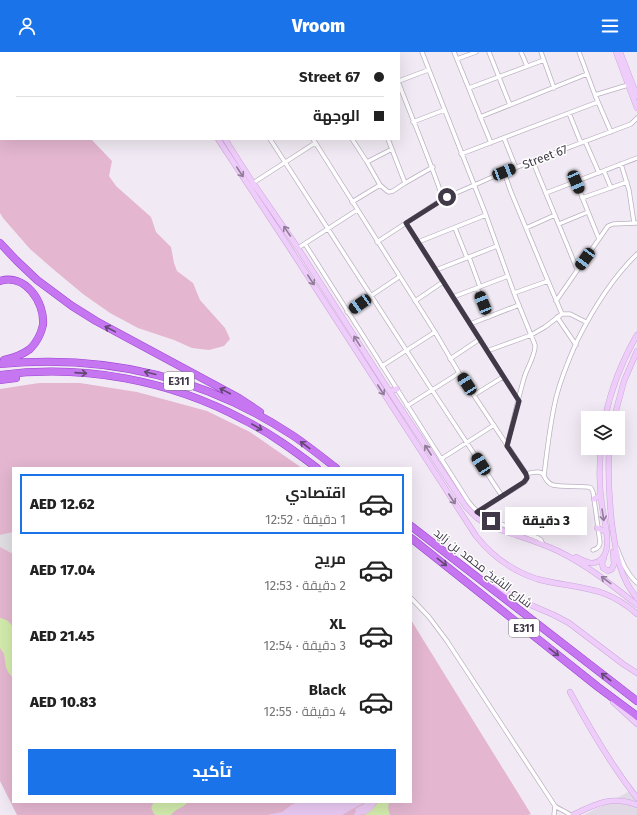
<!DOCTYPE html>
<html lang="ar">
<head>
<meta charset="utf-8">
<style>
  :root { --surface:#fff; --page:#f2f2f2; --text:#222; --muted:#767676; --line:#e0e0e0; --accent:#1a73e8 }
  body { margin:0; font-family:"Fira Sans",Cairo,sans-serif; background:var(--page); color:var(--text); direction:rtl; height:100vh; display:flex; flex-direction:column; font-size:15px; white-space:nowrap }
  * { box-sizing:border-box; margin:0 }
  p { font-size:13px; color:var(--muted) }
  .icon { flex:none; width:22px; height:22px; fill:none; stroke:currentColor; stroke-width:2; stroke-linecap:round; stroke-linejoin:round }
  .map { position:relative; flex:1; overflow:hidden; direction:ltr }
  .side { position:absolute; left:12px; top:415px; width:400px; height:336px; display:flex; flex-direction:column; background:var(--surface); border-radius:0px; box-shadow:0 4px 16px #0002; direction:rtl }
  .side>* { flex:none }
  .top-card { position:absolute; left:0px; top:0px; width:400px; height:88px; box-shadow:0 4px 16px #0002; direction:rtl; display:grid; align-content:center; height:88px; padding:0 16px; background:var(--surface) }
  .tools { position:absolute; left:581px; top:359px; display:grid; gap:8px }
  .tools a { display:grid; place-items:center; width:44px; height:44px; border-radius:0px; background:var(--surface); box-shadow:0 4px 16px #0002; font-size:20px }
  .end { position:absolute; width:18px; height:18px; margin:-9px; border:5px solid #413947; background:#fff; box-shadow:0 0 0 2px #fff }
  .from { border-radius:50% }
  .bubble { position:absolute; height:28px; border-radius:0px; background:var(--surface); box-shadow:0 4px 16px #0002; font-size:13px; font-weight:800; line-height:28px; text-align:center; direction:rtl }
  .car { position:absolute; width:12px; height:24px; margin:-12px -6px; border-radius:5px; box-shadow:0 0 3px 1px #0007; background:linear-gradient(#222 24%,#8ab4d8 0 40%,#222 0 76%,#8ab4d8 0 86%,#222 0) }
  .top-card b { display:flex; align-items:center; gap:14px; height:38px; font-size:15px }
  .top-card b+b { border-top:1px solid var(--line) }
  .top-card i { width:10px; height:10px; background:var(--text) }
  ul { padding:7px 0 0; list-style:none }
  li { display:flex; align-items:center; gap:12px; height:60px; margin:0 8px 6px; padding:0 8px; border:2px solid transparent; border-radius:0px }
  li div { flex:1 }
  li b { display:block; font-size:15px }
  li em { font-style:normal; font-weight:800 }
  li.on { border-color:var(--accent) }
  li>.icon { width:36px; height:36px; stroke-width:1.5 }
  .primary-button { display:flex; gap:8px; margin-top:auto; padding:8px 16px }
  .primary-button a { flex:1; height:46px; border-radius:0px; background:var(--accent); color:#fff; font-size:16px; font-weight:800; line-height:46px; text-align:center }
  header { display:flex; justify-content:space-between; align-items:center; height:52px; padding:0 16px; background:var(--accent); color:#fff; font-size:18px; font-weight:800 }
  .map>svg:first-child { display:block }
  .residential { fill:#e2d9e7 }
  .green { fill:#e4b6d0 }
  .sand { fill:#ebcaf4 }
  .parking { fill:#e1dee3 }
  .water { fill:#d2ebac }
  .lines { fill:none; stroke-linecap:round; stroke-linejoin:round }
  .street-casing { stroke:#bbb0c2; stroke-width:5 }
  .secondary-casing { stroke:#cda6dc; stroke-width:6 }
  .highway-casing { stroke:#9c46d1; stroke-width:8 }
  .street { stroke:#fff; stroke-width:3.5 }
  .secondary { stroke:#efcdfa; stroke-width:5 }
  .highway { stroke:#c776f2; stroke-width:7 }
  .oneway { stroke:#8f7c98 }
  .oneway2 { stroke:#624872 }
  .route { stroke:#413947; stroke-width:5 }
  .labels { text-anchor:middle; stroke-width:3; stroke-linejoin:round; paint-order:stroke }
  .shield { fill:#fff; stroke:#7a747e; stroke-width:1 }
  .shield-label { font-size:11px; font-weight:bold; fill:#413947 }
  .street-label { font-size:12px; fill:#413947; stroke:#fff }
</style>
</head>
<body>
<header><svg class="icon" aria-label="menu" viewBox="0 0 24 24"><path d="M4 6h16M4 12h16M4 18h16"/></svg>Vroom<svg class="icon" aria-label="person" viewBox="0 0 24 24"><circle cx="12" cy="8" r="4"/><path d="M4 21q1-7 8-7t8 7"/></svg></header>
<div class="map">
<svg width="637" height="763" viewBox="0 0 637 763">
  <rect width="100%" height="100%" fill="#f1eaf4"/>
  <!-- residential -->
  <path class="residential" d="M630 739 637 746V763H584Z"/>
  <!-- green -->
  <path class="green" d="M0 0H41L42 1H1V87H91L112 109 109 124 116 134 151 165 156 180 171 195 174 211 177 219 193 231 200 248 225 276 230 287 224 294 209 298 192 296 174 288 138 276 110 261 83 242 53 217 30 197 3 166 0 161Z
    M39 331H80L137 340 207 359 250 380 302 416H13V750H411V568L531 762 528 763H17L0 729V337Z"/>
  <!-- sand -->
  <path class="sand" d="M297 750H377C371 761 367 763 354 763L356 759 355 757 364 752 365 750 342 763H267L282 760 290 754Z"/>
  <!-- parking -->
  <path class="parking" d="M13 480V502L0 495V483Z"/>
  <!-- water -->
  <path class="water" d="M0 566C7 567 10 570 13 576V626L8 620 6 615 4 602 0 596Z
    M154 750H188C183 756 175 757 171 763H155C151 757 150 756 154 750Z
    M378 750H389L388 756 390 763H364C371 760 374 756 378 750Z"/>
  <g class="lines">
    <defs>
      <path id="street" d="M176 0 178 1
        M217 0 218 1
        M270 0V1
        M351 0 352 1
        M422 0 486 163 514 241 535 293C536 301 528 315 525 323 518 346 513 370 507 394
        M454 0 491 91
        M489 0 510 53
        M521 0 527 14
        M541 0 554 36
        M579 0 595 43 611 80
        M286 1 288 0
        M377 1 380 0
        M457 7 476 0
        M399 29 428 18
        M399 32C414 71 430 108 443 147
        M469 36 544 8
        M595 43 628 33
        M569 61 581 91
        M480 65 587 22
        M413 70 444 58
        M504 86 516 116
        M270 87 432 338 502 444
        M313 87 435 280 459 321 527 423V426L525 430 477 460
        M352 87 367 110 380 133 387 139 389 140 393 139 405 131 433 115
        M388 87 405 131
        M585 89 599 121
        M461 102 598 50
        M367 110 392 97
        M533 110 577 217
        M621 112 629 138 634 171
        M604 119 611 136
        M504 120 511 140 548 229 562 262
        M576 130 599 187
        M253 131 315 91
        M546 141 637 106
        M582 146 627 130
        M352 150 380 133
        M406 171 519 349
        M559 172 588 160
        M455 176 467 206
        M526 176 555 163
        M377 190 435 152 447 145 504 120 631 72 637 66
        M418 190 486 163
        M305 192 468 449C475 459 483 465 494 469
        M298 196 357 158
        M469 205 480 235
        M436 218 497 194
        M477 236 489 265
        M514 241 548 229
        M453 245 508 224
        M415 249 443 230
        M556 249 608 174 613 172 637 171
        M347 260 399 225
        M557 265 576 293
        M470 272 519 253
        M487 299 531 283 545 275 562 262H570L586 270
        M450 307 480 287
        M382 314 435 280
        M474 343 503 325
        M407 354 459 321
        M441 407 494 373
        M526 422C551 415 539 428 553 433 560 435 580 434 588 435L591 436 593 440 600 490C600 494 597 497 593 498
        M544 424C547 398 550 371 556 346 561 326 569 307 577 289 593 257 611 227 637 202
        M493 469 538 486 541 488 543 493
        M617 496C622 509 626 521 637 531
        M411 546 429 565 447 589 555 754C560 758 566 759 570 763
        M554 763 555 754"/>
      <path id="secondary" d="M162 0 163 1
        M172 0V1
        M616 0 637 56
        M620 0 637 44
        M218 87 293 201 476 484C492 504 512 519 537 527 559 533 582 534 603 541 616 546 627 553 637 562
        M225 87 253 131 298 196 388 337 466 455 477 466 486 472C509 482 535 488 558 499 587 513 612 533 637 553
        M390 340 393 338 397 337
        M605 366C611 337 622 309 637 283
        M614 366 624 329 637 299
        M609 396C608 422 609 447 612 473 616 500 619 525 637 546
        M594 447 601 443
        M597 476 607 480
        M576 505C583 508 591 514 599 509 604 506 607 499 607 493 608 480 604 467 602 454 599 435 599 416 601 396
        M604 506 602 511 603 516 608 519 612 517 614 512 613 500
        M489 532 526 551 554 563 569 571 623 612 637 621
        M570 640C590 677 611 713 637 746
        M613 650 637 672
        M573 763C595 752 612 743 637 753"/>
      <path id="highway" d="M0 191 16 208 37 228 72 254 96 269 239 346 260 360
        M0 229C25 221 45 250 43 273 41 282 36 291 30 297 22 303 13 306 4 308
        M0 312C105 302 204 325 292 383 307 393 322 405 336 416
        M0 323C83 312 170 328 244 368 270 381 293 398 317 416
        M0 328 16 326
        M411 474 637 649
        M411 486 598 635 637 664"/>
    </defs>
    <!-- street casing -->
    <use href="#street" class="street-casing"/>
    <!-- secondary casing -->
    <use href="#secondary" class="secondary-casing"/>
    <!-- highway casing -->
    <use href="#highway" class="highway-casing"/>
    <!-- street -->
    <use href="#street" class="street"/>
    <!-- secondary -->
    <use href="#secondary" class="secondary"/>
    <!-- highway -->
    <use href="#highway" class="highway"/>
  </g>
  <!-- one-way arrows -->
  <defs><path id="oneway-shaft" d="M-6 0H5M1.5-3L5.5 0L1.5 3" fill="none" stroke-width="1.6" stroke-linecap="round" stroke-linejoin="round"/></defs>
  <g class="oneway">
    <use href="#oneway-shaft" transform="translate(240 120) rotate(57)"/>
    <use href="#oneway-shaft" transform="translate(287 179) rotate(-124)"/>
    <use href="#oneway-shaft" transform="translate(311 228) rotate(57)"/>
    <use href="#oneway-shaft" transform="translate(357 289) rotate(-122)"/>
    <use href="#oneway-shaft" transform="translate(381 338) rotate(57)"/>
    <use href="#oneway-shaft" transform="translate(428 398) rotate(-123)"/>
    <use href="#oneway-shaft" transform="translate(452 447) rotate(57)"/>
    <use href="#oneway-shaft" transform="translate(603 463) rotate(81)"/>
    <use href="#oneway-shaft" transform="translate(606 528) rotate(-143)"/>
  </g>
  <g class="oneway2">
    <use href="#oneway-shaft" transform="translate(110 277) rotate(-152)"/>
    <use href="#oneway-shaft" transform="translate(81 321) rotate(4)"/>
    <use href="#oneway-shaft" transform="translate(150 321) rotate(-166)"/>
    <use href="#oneway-shaft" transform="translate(225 339) rotate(-152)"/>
    <use href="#oneway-shaft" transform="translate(257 375) rotate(30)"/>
    <use href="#oneway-shaft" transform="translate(305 393) rotate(-143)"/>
    <use href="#oneway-shaft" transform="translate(442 510) rotate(38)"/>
    <use href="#oneway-shaft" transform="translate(554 600) rotate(38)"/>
    <use href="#oneway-shaft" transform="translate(606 625) rotate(-142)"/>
  </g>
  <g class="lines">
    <!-- route -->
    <path class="route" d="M447 145 406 171 519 349 507 394 526 422 527 426 524 430 477 460 485 465 494 469H491"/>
  </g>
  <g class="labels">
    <!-- shield labels -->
    <g class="shield">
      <rect x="164" y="320" width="30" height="18" rx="3"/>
      <rect x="509" y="567" width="30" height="18" rx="3"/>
    </g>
    <g class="shield-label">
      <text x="179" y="333">E311</text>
      <text x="524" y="580">E311</text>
    </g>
    <!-- street labels -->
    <g class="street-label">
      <text transform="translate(545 105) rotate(-21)" y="4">Street 67</text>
      <text transform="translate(483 516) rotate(38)" y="4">شارع الشيخ محمد بن زايد</text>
    </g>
  </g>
</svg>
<div class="tools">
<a><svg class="icon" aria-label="layers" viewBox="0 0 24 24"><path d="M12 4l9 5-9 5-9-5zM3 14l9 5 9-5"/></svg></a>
</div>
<i class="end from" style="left:447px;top:145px"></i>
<i class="end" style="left:491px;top:469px"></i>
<div class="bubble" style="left:505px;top:455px;width:82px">3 دقيقة</div>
<i class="car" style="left:504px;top:120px;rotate:69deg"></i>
<i class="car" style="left:576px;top:130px;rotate:157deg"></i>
<i class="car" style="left:585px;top:207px;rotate:216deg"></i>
<i class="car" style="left:483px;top:251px;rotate:338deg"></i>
<i class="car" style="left:360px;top:252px;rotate:236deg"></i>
<i class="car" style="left:467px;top:332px;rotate:327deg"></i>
<i class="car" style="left:481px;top:412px;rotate:327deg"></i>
<div class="top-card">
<b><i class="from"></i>Street 67</b>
<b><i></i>الوجهة</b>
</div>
<section class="side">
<ul>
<li class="on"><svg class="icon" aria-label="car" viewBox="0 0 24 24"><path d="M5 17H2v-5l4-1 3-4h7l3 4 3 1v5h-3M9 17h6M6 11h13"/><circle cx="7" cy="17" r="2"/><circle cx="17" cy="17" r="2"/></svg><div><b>اقتصادي</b><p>1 دقيقة · 12:52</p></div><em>AED 12.62</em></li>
<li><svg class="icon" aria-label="car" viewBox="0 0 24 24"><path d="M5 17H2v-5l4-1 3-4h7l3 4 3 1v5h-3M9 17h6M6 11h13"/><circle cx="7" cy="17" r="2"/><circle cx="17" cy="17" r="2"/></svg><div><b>مريح</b><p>2 دقيقة · 12:53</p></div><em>AED 17.04</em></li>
<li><svg class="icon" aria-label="car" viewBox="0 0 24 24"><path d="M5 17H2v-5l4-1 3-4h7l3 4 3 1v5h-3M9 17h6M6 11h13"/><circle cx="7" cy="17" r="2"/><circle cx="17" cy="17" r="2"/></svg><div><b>XL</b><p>3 دقيقة · 12:54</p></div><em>AED 21.45</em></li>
<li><svg class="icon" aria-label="car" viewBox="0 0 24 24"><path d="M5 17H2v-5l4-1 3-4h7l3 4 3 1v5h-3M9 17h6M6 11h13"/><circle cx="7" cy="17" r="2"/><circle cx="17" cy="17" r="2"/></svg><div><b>Black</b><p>4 دقيقة · 12:55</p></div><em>AED 10.83</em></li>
</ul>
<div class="primary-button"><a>تأكيد</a></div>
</section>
</div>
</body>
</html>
